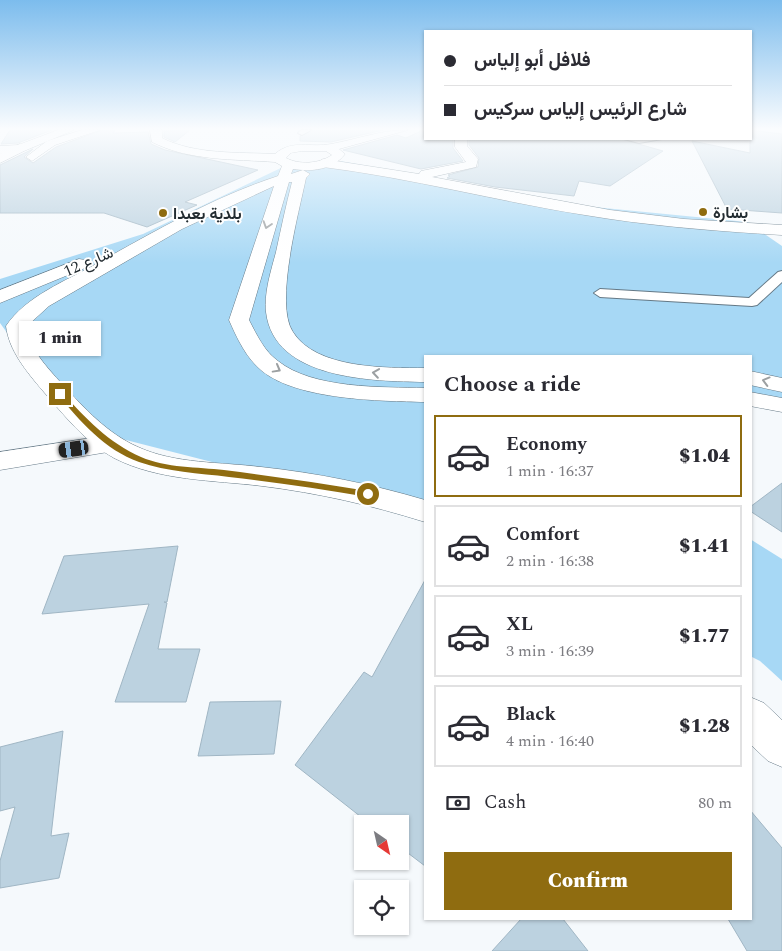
<!DOCTYPE html>
<html lang="en">
<head>
<meta charset="utf-8">
<style>
  :root { --surface:#fff; --page:#f2f2f3; --text:#2b2b33; --muted:#7c7c81; --line:#e1e1e2; --accent:#8f6c10 }
  body { margin:0; font-family:Spectral,Vazirmatn,serif; background:var(--page); color:var(--text); height:100vh; display:flex; flex-direction:column; font-size:19px; white-space:nowrap }
  * { box-sizing:border-box; margin:0 }
  p { font-size:16px; color:var(--muted) }
  .icon { flex:none; width:28px; height:28px; fill:none; stroke:currentColor; stroke-width:2; stroke-linecap:round; stroke-linejoin:round }
  .map { position:relative; flex:1; overflow:hidden }
  .details { position:absolute; left:424px; top:355px; width:328px; height:565px; display:flex; flex-direction:column; background:var(--surface); border-radius:0px; box-shadow:0 1px 4px #0004 }
  .details>* { flex:none }
  .banner { position:absolute; left:424px; top:30px; width:328px; height:110px; border-radius:0px; box-shadow:0 1px 4px #0004; display:grid; align-content:center; height:110px; padding:0 20px; background:var(--surface) }
  .needle { width:32px; rotate:146deg }
  .controls { position:absolute; left:354px; top:815px; display:grid; gap:10px }
  .controls a { display:grid; place-items:center; width:55px; height:55px; border-radius:0px; background:var(--surface); box-shadow:0 1px 4px #0004; font-size:25px }
  .end { position:absolute; width:22px; height:22px; margin:-11px; border:6px solid #8f6c10; background:#fff; box-shadow:0 0 0 2px #fff }
  .from { border-radius:50% }
  .bubble { position:absolute; height:35px; border-radius:0px; background:var(--surface); box-shadow:0 1px 4px #0004; font-size:16px; font-weight:800; line-height:35px; text-align:center }
  .car { position:absolute; width:15px; height:30px; margin:-15px -8px; border-radius:6px; box-shadow:0 0 4px 1px #0007; background:linear-gradient(#222 24%,#8ab4d8 0 40%,#222 0 76%,#8ab4d8 0 86%,#222 0) }
  .banner b { display:flex; align-items:center; gap:18px; height:48px; font-size:19px }
  .banner b+b { border-top:1px solid var(--line) }
  .banner i { width:12px; height:12px; background:var(--text) }
  ul { padding:0; list-style:none }
  li { display:flex; align-items:center; gap:15px; height:82px; margin:0 10px 8px; padding:0 10px; border:2px solid var(--line); border-radius:0px }
  li div { flex:1 }
  li b { display:block; font-size:19px }
  li em { font-style:normal; font-weight:800 }
  li.active { border-color:var(--accent) }
  li>.icon { width:45px; height:45px; stroke-width:1.5 }
  h2 { padding:0 20px; font-size:22px; line-height:60px }
  .pay { display:flex; align-items:center; gap:12px; height:55px; padding:0 20px; font-size:19px }
  .pay p { margin-inline-start:auto }
  .primary-button { display:flex; gap:10px; margin-top:auto; padding:10px 20px }
  .primary-button a { flex:1; height:58px; border-radius:0px; background:var(--accent); color:#fff; font-size:20px; font-weight:800; line-height:58px; text-align:center }
  .map>svg:first-child { display:block }
  .green { fill:#a7d8f5 }
  .building { fill:#bcd2e0; stroke:#a0b6c4 }
  .lines { fill:none; stroke-linecap:round; stroke-linejoin:round }
  .lane-casing { stroke:#657986; stroke-width:2 }
  .street-casing { stroke:#657986; stroke-width:1 }
  .secondary-casing { stroke:#657986; stroke-width:1 }
  .lane { fill:#fff; fill-rule:evenodd }
  .street { fill:#fff; fill-rule:evenodd }
  .secondary { fill:#fff; fill-rule:evenodd }
  .oneway { stroke:#9ca0a2 }
  .route { fill:#8f6c10 }
  .poi-dot { fill:#8f6c10; stroke:#fff; stroke-width:2 }
  .labels { text-anchor:middle; stroke-width:4; stroke-linejoin:round; paint-order:stroke }
  .far-poi-label { font-size:16px; font-weight:bold; fill:#232c31; stroke:#fff; text-anchor:start }
  .far-street-label { font-size:16px; fill:#232c31; stroke:#fff }
</style>
</head>
<body>
<div class="map">
<svg width="782" height="951" viewBox="0 0 782 951">
  <rect width="100%" height="100%" fill="#f5f9fc"/>
  <!-- green -->
  <path class="green" d="M341 161 584 206 747 222 782 246V401L750 394V356H425V522L279 479 75 427 0 323V279L143 234 285 166Z
    M750 539 782 559V681L760 661 750 656Z"/>
  <!-- building -->
  <path class="building" d="M10 130H52L18 143 1 144Z
    M102 130H115L113 133 148 132 151 144 165 150 258 170 185 202 197 205 147 227 104 213H0V165L33 149 24 157 33 163 56 147Z
    M190 130 175 142 164 137V131Z
    M313 130H383L331 142 300 141V136Z
    M423 130 425 139H453V148L463 161 421 169 343 150 397 135 406 138Z
    M750 130 782 134V213L727 209 692 141 750 153Z
    M469 139H621L663 151 610 186 579 181 574 196 495 187 447 178 450 176 448 175 478 167 479 158 469 145Z
    M782 483V532L750 511V507Z
    M178 546 167 602H164L167 603 158 649H200L186 702H115L149 604 42 614 64 556Z
    M425 580V866L400 847V824H370L295 765 364 672 372 677Z
    M281 701 274 754 198 756 210 702Z
    M63 731 51 836 69 833 59 878 0 888V861L15 807 0 811V747Z
    M750 810 782 848V951H747L728 919H750Z
    M521 919H563L588 951H492Z"/>
  <g class="lines">
    <defs>
      <path id="lane" d="M301 130H311L302 135 298 133Z
        M624 139H662L639 143Z
        M782 271V282L757 305 752 306 600 297 594 293 600 289 749 298 778 272Z"/>
      <path id="street" d="M82 130H100L55 145 32 161 26 157 47 141Z
        M455 139H467V146L478 159 476 167 432 177 610 210 684 219 782 225V235C716 231 650 226 585 215 497 201 411 178 323 167L317 163 323 159 419 174 421 171 466 162 455 147Z
        M20 144 26 148 24 151 0 163V154Z
        M111 435 120 438 124 444 120 450 0 470V452Z"/>
      <path id="secondary" d="M58 130H74L24 151 0 154V146L18 145Z
        M150 130H162V138C196 155 238 152 275 154 292 139 311 148 331 144 358 139 381 130 408 130L339 149 345 154C333 170 311 172 293 169L291 174 303 170 310 174 306 178C299 212 274 304 293 332 316 369 387 368 425 368V382C373 381 274 380 266 312 264 292 271 271 276 252 281 229 286 205 292 182H289L249 320C257 335 264 351 278 361 313 389 382 387 425 388V402C380 401 298 400 262 371 246 358 237 338 229 320L274 186 182 229 49 306 26 327C30 350 47 367 62 384 84 408 108 434 138 447 175 464 221 462 261 467 317 473 371 484 425 500V522C371 505 318 493 262 486 213 480 159 481 114 458 86 443 64 415 43 391 27 372 9 351 6 326 26 296 66 281 96 264 155 231 214 197 278 176L282 166 275 162C234 159 189 161 152 142ZM302 151H326L332 155C319 164 299 165 286 158L291 153Z
        M79 259 85 260 88 264 85 268 0 303V290Z
        M750 371 782 378V392L750 385Z
        M750 392 782 398V412L750 406Z
        M750 697 764 703 782 720V767L768 761 750 744Z"/>
    </defs>
    <!-- lane casing -->
    <use href="#lane" class="lane-casing"/>
    <!-- street casing -->
    <use href="#street" class="street-casing"/>
    <!-- secondary casing -->
    <use href="#secondary" class="secondary-casing"/>
    <!-- lane -->
    <use href="#lane" class="lane"/>
    <!-- street -->
    <use href="#street" class="street"/>
    <!-- secondary -->
    <use href="#secondary" class="secondary"/>
  </g>
  <!-- one-way arrows -->
  <defs><path id="oneway-chevron" d="M-2-3.5L2.5 0L-2 3.5" fill="none" stroke-width="1.6" stroke-linecap="round" stroke-linejoin="round" transform="scale(1.25)"/></defs>
  <g class="oneway">
    <use href="#oneway-chevron" transform="translate(267 225) rotate(108)"/>
    <use href="#oneway-chevron" transform="translate(277 369) rotate(29)"/>
    <use href="#oneway-chevron" transform="translate(376 373) rotate(-172)"/>
    <use href="#oneway-chevron" transform="translate(766 381) rotate(-165)"/>
  </g>
  <!-- sky -->
  <linearGradient id="sky" x2="0" y2="1"><stop stop-color="#7cbced"/><stop offset="0.49" stop-color="#fafcfe"/><stop offset="1" stop-color="#fafcfe" stop-opacity="0"/></linearGradient>
  <rect width="782" height="263" fill="url(#sky)"/>
  <!-- route -->
  <path class="route" d="M58 392H62C85 418 109 443 141 457 166 468 198 467 224 470 272 476 320 483 368 491L372 494 368 497C321 489 275 482 229 477 199 473 167 472 139 462 105 450 80 421 58 395Z"/>
  <!-- markers -->
  <g class="poi-dot">
    <circle cx="703" cy="212" r="5"/>
    <circle cx="163" cy="213" r="5"/>
  </g>
  <g class="labels">
    <!-- far-poi labels -->
    <g class="far-poi-label">
      <text x="713" y="218">بشارة</text>
      <text x="173" y="219">بلدية بعبدا</text>
    </g>
    <!-- far-street labels -->
    <g class="far-street-label">
      <text transform="translate(88 261) rotate(-23)" y="6">شارع 12</text>
    </g>
  </g>
</svg>
<div class="controls">
<a><svg class="needle" viewBox="-14 -14 28 28"><path d="M0-13l5 13h-10z" fill="#e53935"/><path d="M0 13l5-13h-10z" fill="#7c7c81"/></svg></a>
<a><svg class="icon" aria-label="locate" viewBox="0 0 24 24"><circle cx="12" cy="12" r="6"/><path d="M12 2v4M12 18v4M2 12h4M18 12h4"/></svg></a>
</div>
<i class="end from" style="left:368px;top:494px"></i>
<i class="end" style="left:60px;top:394px"></i>
<div class="bubble" style="left:19px;top:321px;width:82px">1 min</div>
<i class="car" style="left:74px;top:449px;rotate:262deg"></i>
<div class="banner">
<b><i class="from"></i>فلافل أبو إلياس</b>
<b><i></i>شارع الرئيس إلياس سركيس</b>
</div>
<section class="details">
<h2>Choose a ride</h2>
<ul>
<li class="active"><svg class="icon" aria-label="car" viewBox="0 0 24 24"><path d="M5 17H2v-5l4-1 3-4h7l3 4 3 1v5h-3M9 17h6M6 11h13"/><circle cx="7" cy="17" r="2"/><circle cx="17" cy="17" r="2"/></svg><div><b>Economy</b><p>1 min · 16:37</p></div><em>$1.04</em></li>
<li><svg class="icon" aria-label="car" viewBox="0 0 24 24"><path d="M5 17H2v-5l4-1 3-4h7l3 4 3 1v5h-3M9 17h6M6 11h13"/><circle cx="7" cy="17" r="2"/><circle cx="17" cy="17" r="2"/></svg><div><b>Comfort</b><p>2 min · 16:38</p></div><em>$1.41</em></li>
<li><svg class="icon" aria-label="car" viewBox="0 0 24 24"><path d="M5 17H2v-5l4-1 3-4h7l3 4 3 1v5h-3M9 17h6M6 11h13"/><circle cx="7" cy="17" r="2"/><circle cx="17" cy="17" r="2"/></svg><div><b>XL</b><p>3 min · 16:39</p></div><em>$1.77</em></li>
<li><svg class="icon" aria-label="car" viewBox="0 0 24 24"><path d="M5 17H2v-5l4-1 3-4h7l3 4 3 1v5h-3M9 17h6M6 11h13"/><circle cx="7" cy="17" r="2"/><circle cx="17" cy="17" r="2"/></svg><div><b>Black</b><p>4 min · 16:40</p></div><em>$1.28</em></li>
</ul>
<div class="pay"><svg class="icon" aria-label="cash" viewBox="0 0 24 24"><path d="M3 7h18v10H3z"/><circle cx="12" cy="12" r="2"/></svg>Cash<p>80 m</p></div>
<div class="primary-button"><a>Confirm</a></div>
</section>
</div>
</body>
</html>
